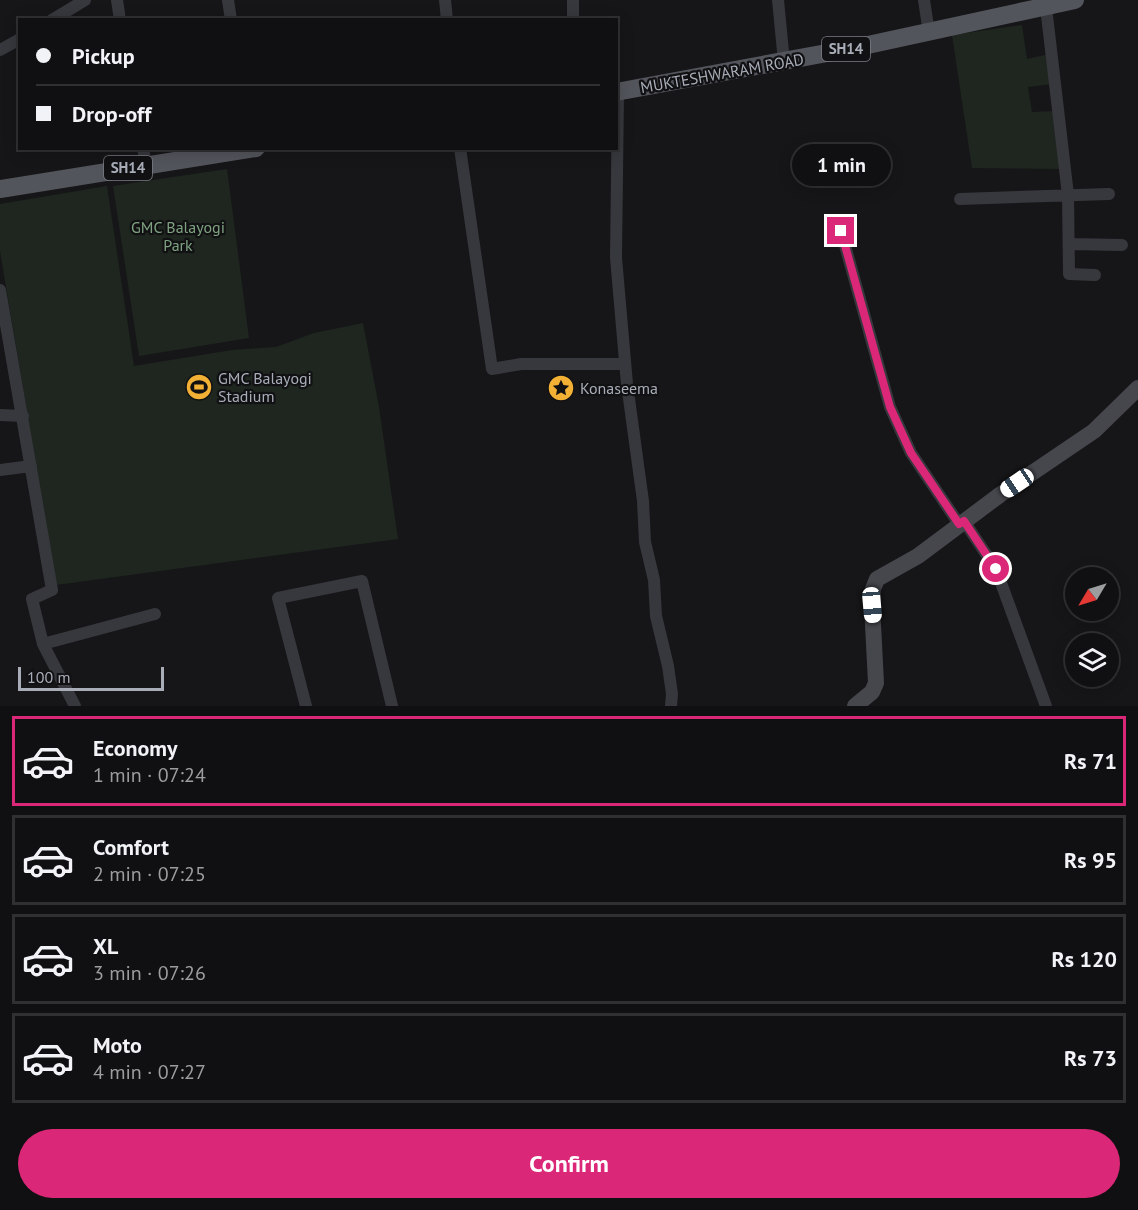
<!DOCTYPE html>
<html lang="en">
<head>
<meta charset="utf-8">
<style>
  :root { --surface:#101012; --page:#1e1e20; --text:#f1f3f6; --muted:#9c9d9f; --line:#303032; --accent:#db2777 }
  body { margin:0; font-family:"PT Sans",sans-serif; background:var(--page); color:var(--text); height:100vh; display:flex; flex-direction:column; font-size:22px; white-space:nowrap }
  * { box-sizing:border-box; margin:0 }
  p { font-size:20px; color:var(--muted) }
  .icon { flex:none; width:33px; height:33px; fill:none; stroke:currentColor; stroke-width:2; stroke-linecap:round; stroke-linejoin:round }
  .map { position:relative; height:706px; overflow:hidden }
  .side { display:flex; flex-direction:column; background:var(--surface); flex:1 }
  .side>* { flex:none }
  .banner { position:absolute; left:18px; top:18px; width:600px; height:132px; border-radius:0px; box-shadow:0 3px 15px #0003,0 0 0 2px var(--line); display:grid; align-content:center; height:132px; padding:0 18px; background:var(--surface) }
  .needle { width:39px; rotate:232deg }
  .buttons { position:absolute; left:1065px; top:567px; display:grid; gap:12px }
  .buttons a { display:grid; place-items:center; width:54px; height:54px; border-radius:50%; background:var(--surface); box-shadow:0 3px 15px #0003,0 0 0 2px var(--line); font-size:30px }
  .scale { position:absolute; left:18px; bottom:15px; width:146px; box-sizing:border-box; padding-left:6px; border:3px solid #a8adb8; border-top:0; font-size:16px; line-height:21px; white-space:nowrap; color:#a8adb8; -webkit-text-stroke:4px #111113; paint-order:stroke }
  .end { position:absolute; width:27px; height:27px; margin:-14px; border:8px solid #db2777; background:#fff; box-shadow:0 0 0 3px #fff }
  .from { border-radius:50% }
  .bubble { position:absolute; height:42px; border-radius:21px; background:var(--surface); box-shadow:0 3px 15px #0003,0 0 0 2px var(--line); font-size:20px; font-weight:700; line-height:42px; text-align:center }
  .car { position:absolute; width:18px; height:36px; margin:-18px -9px; border-radius:8px; box-shadow:0 0 4px 2px #0007; background:linear-gradient(#fff 24%,#345 0 40%,#fff 0 76%,#345 0 86%,#fff 0) }
  .banner b { display:flex; align-items:center; gap:21px; height:57px; font-size:22px }
  .banner b+b { border-top:2px solid var(--line) }
  .banner i { width:15px; height:15px; background:var(--text) }
  ul { padding:10px 0 0; list-style:none }
  li { display:flex; align-items:center; gap:18px; height:90px; margin:0 12px 9px; padding:0 6px; border:3px solid var(--line); border-radius:0px }
  li div { flex:1 }
  li b { display:block; font-size:22px }
  li em { font-style:normal; font-weight:700 }
  li.active { border-color:var(--accent) }
  li>.icon { width:54px; height:54px; stroke-width:1.5 }
  .cta { display:flex; gap:12px; margin-top:auto; padding:12px 18px }
  .cta a { flex:1; height:69px; border-radius:36px; background:var(--accent); color:#fff; font-size:24px; font-weight:700; line-height:69px; text-align:center }
  .map>svg:first-child { display:block }
  .green { fill:#1e261f }
  .lines { fill:none; stroke-linecap:round; stroke-linejoin:round }
  .minor { stroke:#37383d; stroke-width:12 }
  .secondary { stroke:#45474d; stroke-width:16 }
  .primary { stroke:#53555c; stroke-width:18 }
  .route { stroke:#db2777; stroke-width:8 }
  .labels { text-anchor:middle; stroke-width:4.5; stroke-linejoin:round; paint-order:stroke }
  .shield { fill:#111113; stroke:#7b7e86; stroke-width:1.5 }
  .shield-label { font-size:15px; font-weight:bold; fill:#a8adb8 }
  .street-label { font-size:16px; fill:#a8adb8; stroke:#111113 }
  .park-label { font-size:16px; fill:#7fa381; stroke:#111113 }
  .poi-label { font-size:16px; fill:#a8adb8; stroke:#111113; text-anchor:start }
</style>
</head>
<body>
<div class="map">
<svg width="1138" height="706" viewBox="0 0 1138 706">
  <rect width="100%" height="100%" fill="#161618"/>
  <!-- green -->
  <path class="green" d="M1022 25 1027 59 1049 54 1052 84 1028 87 1032 112 1056 111 1060 169 972 168 952 35Z
    M227 169 249 338 139 356 113 186Z
    M107 186 134 366 232 350 276 347 314 333 363 323 379 407 398 539 56 585 0 251V204Z"/>
  <g class="lines">
    <!-- minor -->
    <path class="minor" d="M117 0 120 20
      M228 0 231 20
      M445 0 447 20
      M573 0V20
      M778 0 784 62
      M924 0 929 33
      M1046 7 1068 195 1069 274 1095 275
      M52 20 85 0
      M0 50 20 39
      M618 92 616 258 627 384 643 501 645 542 654 580 656 616 668 666 672 694 671 706
      M143 148 146 165
      M460 148 492 369 521 364H625
      M960 199 1109 194
      M841 231 890 407 911 453 959 524
      M1069 244 1122 245
      M0 290 52 590 32 599 43 644 75 706
      M0 415 23 416
      M0 470 31 466
      M964 521 996 569 1046 706
      M43 644 155 614
      M306 706 278 598 362 581 392 706"/>
    <!-- secondary -->
    <path class="secondary" d="M855 706 872 692 876 683 872 605 873 589 877 579 918 556 1001 494 1094 431 1138 388"/>
    <!-- primary -->
    <path class="primary" d="M616 92 854 48 1075 0
      M0 189 256 148"/>
  </g>
  <g class="lines">
    <!-- route -->
    <path class="route" d="M841 231 890 407 911 453 959 524 964 521 996 569"/>
  </g>
  <!-- icons -->
  <defs>
    <symbol id="stadium-disc" viewBox="-11 -11 22 22"><circle r="9.5" fill="#f2b134" stroke="#111113"/><path d="M0-5a6.5 5 0 1 0 0 10a6.5 5 0 1 0 0-10ZM-3.5-1.8h7v3.6h-7Z" fill="#111"/></symbol>
    <symbol id="sight-disc" viewBox="-11 -11 22 22"><circle r="9.5" fill="#f2b134" stroke="#111113"/><path d="M0-6L1.8-2.2L6-1.7L2.9 1.2L3.7 5.4L0 3.3L-3.7 5.4L-2.9 1.2L-6-1.7L-1.8-2.2Z" fill="#111"/></symbol>
  </defs>
  <g fill-rule="evenodd">
    <use href="#stadium-disc" x="184" y="372" width="30" height="30"/>
    <use href="#sight-disc" x="546" y="373" width="30" height="30"/>
  </g>
  <g class="labels">
    <!-- shield labels -->
    <g class="shield">
      <rect x="822" y="37" width="48" height="24" rx="4.5"/>
      <rect x="104" y="156" width="48" height="24" rx="4.5"/>
    </g>
    <g class="shield-label">
      <text x="846" y="54">SH14</text>
      <text x="128" y="173">SH14</text>
    </g>
    <!-- street labels -->
    <g class="street-label">
      <text transform="translate(722 73) rotate(-10)" y="6">MUKTESHWARAM ROAD</text>
    </g>
    <!-- park labels -->
    <g class="park-label">
      <text x="178" y="233">GMC Balayogi<tspan x="178" dy="18">Park</tspan></text>
    </g>
    <!-- poi labels -->
    <g class="poi-label">
      <text x="218" y="384">GMC Balayogi<tspan x="218" dy="18">Stadium</tspan></text>
      <text x="580" y="394">Konaseema</text>
    </g>
  </g>
</svg>
<div class="buttons">
<a><svg class="needle" viewBox="-14 -14 28 28"><path d="M0-13l5 13h-10z" fill="#e53935"/><path d="M0 13l5-13h-10z" fill="#9c9d9f"/></svg></a>
<a><svg class="icon" aria-label="layers" viewBox="0 0 24 24"><path d="M12 4l9 5-9 5-9-5zM3 14l9 5 9-5"/></svg></a>
</div>
<div class="scale">100 m</div>
<i class="end from" style="left:996px;top:569px"></i>
<i class="end" style="left:841px;top:231px"></i>
<div class="bubble" style="left:792px;top:144px;width:99px">1 min</div>
<i class="car" style="left:1017px;top:483px;rotate:236deg"></i>
<i class="car" style="left:872px;top:605px;rotate:175deg"></i>
<div class="banner">
<b><i class="from"></i>Pickup</b>
<b><i></i>Drop-off</b>
</div>
</div>
<section class="side">
<ul>
<li class="active"><svg class="icon" aria-label="car" viewBox="0 0 24 24"><path d="M5 17H2v-5l4-1 3-4h7l3 4 3 1v5h-3M9 17h6M6 11h13"/><circle cx="7" cy="17" r="2"/><circle cx="17" cy="17" r="2"/></svg><div><b>Economy</b><p>1 min · 07:24</p></div><em>Rs 71</em></li>
<li><svg class="icon" aria-label="car" viewBox="0 0 24 24"><path d="M5 17H2v-5l4-1 3-4h7l3 4 3 1v5h-3M9 17h6M6 11h13"/><circle cx="7" cy="17" r="2"/><circle cx="17" cy="17" r="2"/></svg><div><b>Comfort</b><p>2 min · 07:25</p></div><em>Rs 95</em></li>
<li><svg class="icon" aria-label="car" viewBox="0 0 24 24"><path d="M5 17H2v-5l4-1 3-4h7l3 4 3 1v5h-3M9 17h6M6 11h13"/><circle cx="7" cy="17" r="2"/><circle cx="17" cy="17" r="2"/></svg><div><b>XL</b><p>3 min · 07:26</p></div><em>Rs 120</em></li>
<li><svg class="icon" aria-label="car" viewBox="0 0 24 24"><path d="M5 17H2v-5l4-1 3-4h7l3 4 3 1v5h-3M9 17h6M6 11h13"/><circle cx="7" cy="17" r="2"/><circle cx="17" cy="17" r="2"/></svg><div><b>Moto</b><p>4 min · 07:27</p></div><em>Rs 73</em></li>
</ul>
<div class="cta"><a>Confirm</a></div>
</section>
</body>
</html>
